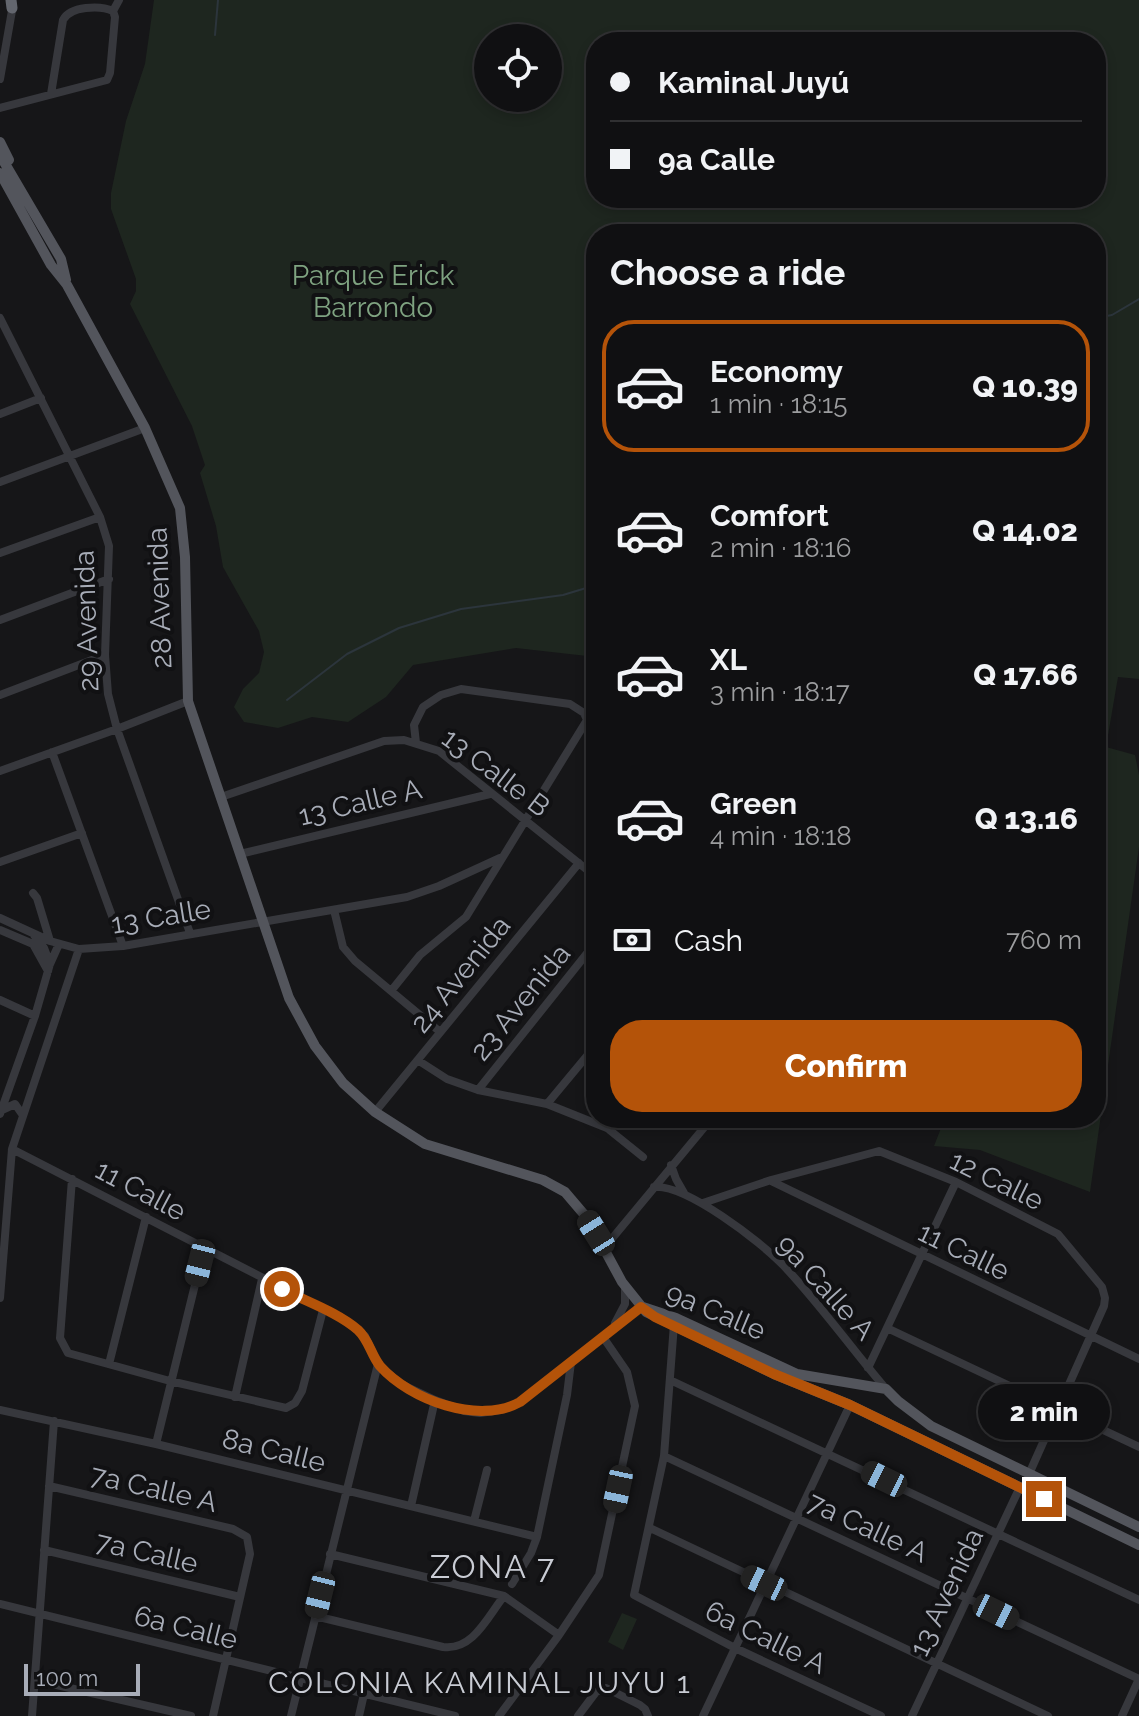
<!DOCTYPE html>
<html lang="en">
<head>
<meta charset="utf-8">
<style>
  :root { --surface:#101012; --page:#19191b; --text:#f1f3f6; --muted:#9c9d9f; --line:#303032; --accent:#b45309 }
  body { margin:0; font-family:Raleway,sans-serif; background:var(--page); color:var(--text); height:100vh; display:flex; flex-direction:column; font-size:30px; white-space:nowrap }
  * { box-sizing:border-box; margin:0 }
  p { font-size:26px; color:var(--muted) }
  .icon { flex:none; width:44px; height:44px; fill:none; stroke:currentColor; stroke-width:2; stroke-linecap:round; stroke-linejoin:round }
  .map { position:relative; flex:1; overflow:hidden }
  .drawer { position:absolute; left:586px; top:224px; width:520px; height:904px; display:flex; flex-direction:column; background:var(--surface); border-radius:32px; box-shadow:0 4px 12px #0003,0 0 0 2px var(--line) }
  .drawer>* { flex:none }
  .hud { position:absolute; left:586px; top:32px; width:520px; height:176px; border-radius:32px; box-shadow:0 4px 12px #0003,0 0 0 2px var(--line); display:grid; align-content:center; height:176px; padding:0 24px; background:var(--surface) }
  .tools { position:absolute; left:474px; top:24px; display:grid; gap:16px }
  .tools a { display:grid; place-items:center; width:88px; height:88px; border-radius:50%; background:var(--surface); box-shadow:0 4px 12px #0003,0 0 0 2px var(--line); font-size:40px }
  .scale { position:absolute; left:24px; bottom:20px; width:116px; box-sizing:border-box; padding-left:8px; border:4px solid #a8adb8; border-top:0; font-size:22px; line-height:28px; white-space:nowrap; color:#a8adb8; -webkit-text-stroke:6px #111113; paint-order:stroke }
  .end { position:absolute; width:36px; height:36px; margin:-18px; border:10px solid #b45309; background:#fff; box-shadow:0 0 0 4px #fff }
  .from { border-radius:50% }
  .bubble { position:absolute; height:56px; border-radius:28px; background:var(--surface); box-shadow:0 4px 12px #0003,0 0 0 2px var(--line); font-size:26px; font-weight:800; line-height:56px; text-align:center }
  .car { position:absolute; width:24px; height:48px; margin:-24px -12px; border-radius:10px; box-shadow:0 0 6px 2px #0007; background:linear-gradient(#222 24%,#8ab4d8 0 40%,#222 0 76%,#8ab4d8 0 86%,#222 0) }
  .hud b { display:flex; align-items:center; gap:28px; height:76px; font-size:30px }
  .hud b+b { border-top:2px solid var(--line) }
  .hud i { width:20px; height:20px; background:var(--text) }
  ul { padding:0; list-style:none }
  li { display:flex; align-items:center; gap:24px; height:132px; margin:0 16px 12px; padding:0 8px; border:4px solid transparent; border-radius:32px }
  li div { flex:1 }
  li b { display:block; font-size:30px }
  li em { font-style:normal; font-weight:800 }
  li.active { border-color:var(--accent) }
  li>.icon { width:72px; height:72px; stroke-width:1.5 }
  h2 { padding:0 24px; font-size:36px; line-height:96px }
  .pay { display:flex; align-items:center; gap:20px; height:88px; padding:0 24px; font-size:30px }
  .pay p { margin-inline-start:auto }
  .button { display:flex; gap:16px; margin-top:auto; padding:16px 24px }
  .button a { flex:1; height:92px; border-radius:32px; background:var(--accent); color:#fff; font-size:32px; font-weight:800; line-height:92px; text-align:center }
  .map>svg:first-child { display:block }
  .green { fill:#1e261f; fill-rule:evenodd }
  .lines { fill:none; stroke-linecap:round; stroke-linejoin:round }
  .stream { stroke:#2c353c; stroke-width:2 }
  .minor { stroke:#37383d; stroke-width:8 }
  .major { stroke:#53555c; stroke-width:10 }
  .highway { stroke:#63666e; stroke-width:11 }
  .route { stroke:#b45309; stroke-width:10 }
  .labels { text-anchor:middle; stroke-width:8; stroke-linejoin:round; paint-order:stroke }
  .park-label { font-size:28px; fill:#7fa381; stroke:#111113 }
  .street-label { font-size:28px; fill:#a8adb8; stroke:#111113 }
  .neighbourhood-label { font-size:30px; letter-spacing:2px; fill:#c9ccd4; stroke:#111113 }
  .quarter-label { font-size:32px; letter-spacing:2px; fill:#c9ccd4; stroke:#111113 }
</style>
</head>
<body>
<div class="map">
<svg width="1139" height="1716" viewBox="0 0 1139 1716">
  <rect width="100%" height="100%" fill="#161618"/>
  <!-- green -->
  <path class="green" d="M154 0H1139V679L1118 677 1106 747 1135 755 1139 775V847L1090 1192 980 1150 934 1146 945 1118H1096V234H596V657L516 648 413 665 386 697 348 722 312 717 278 728 244 722 234 707 243 689 259 673 264 652 259 631 223 567 216 526 200 473 205 465 192 426 130 304 136 291V279L111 209V193L126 121 145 64ZM548 38V98H488V38ZM596 42H1096V198H596Z
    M622 1613 637 1619 623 1650 608 1642Z"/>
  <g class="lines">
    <!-- stream -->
    <path class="stream" d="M215 35 218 0
      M1096 318 1112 315 1139 299
      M287 700 347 654 399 628 461 609 563 595 596 585"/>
    <!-- minor -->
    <path class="minor" d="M0 79 13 5
      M51 94 63 20C70 6 100 5 113 11
      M0 108 107 80 110 73 115 17 113 11 119 0
      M0 318 100 517 109 546 105 655 108 694 117 729 190 933
      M0 414 41 398
      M0 482 145 428
      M0 553 100 517
      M0 620 109 579
      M0 695 105 655
      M52 752 123 946
      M0 771 117 729 188 701
      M221 797 384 741 404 740 439 751 596 877
      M240 854 490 794
      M0 862 82 833
      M33 893 37 898 50 941
      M334 910 343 947 355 961 439 1031
      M0 918 50 941 79 949 123 946 407 897 439 886 500 858
      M0 930 33 944 48 971
      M34 935 44 948 50 964
      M391 991 420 955 466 917 587 720 584 713 570 704 461 689 441 695 423 707 414 725 416 743
      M0 1000 35 1016
      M419 1061 447 1079 478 1090 547 1104 607 1128 643 1157
      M478 1090 596 942
      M547 1104 596 1045
      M2 1110 15 1104 22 1114
      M375 1112 579 863
      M0 1114 35 1016 50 964 59 944
      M607 1128 616 1118
      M12 1149 343 1319 365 1336 378 1364 399 1383 435 1400 464 1411 480 1413 501 1410 520 1402 641 1307
      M671 1165 676 1179 684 1193
      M72 1179 60 1338 68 1353 170 1381 286 1408 295 1403 302 1391 323 1310
      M771 1181 1139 1359
      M654 1187C686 1184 761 1242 783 1265 820 1304 851 1348 886 1389
      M703 1203 771 1180 879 1151 956 1182 1058 1234 1102 1287 1105 1298 1104 1306 1029 1474
      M605 1247 712 1118
      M0 1298 12 1149 79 949
      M615 1323 625 1304V1287
      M674 1324 664 1456 634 1595 735 1648 881 1716
      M887 1328 1139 1447
      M109 1364 146 1217
      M868 1368 956 1182
      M670 1380 1139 1600
      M235 1397 262 1279
      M0 1410 156 1444 537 1537
      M156 1444 204 1248
      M664 1456 1139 1679
      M49 1486 233 1529 247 1537 250 1554 213 1716
      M411 1506 435 1400
      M474 1521 487 1470
      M650 1528 1048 1716
      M44 1550 240 1597
      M330 1554 504 1596 559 1635
      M512 1584 531 1553 537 1537 567 1395 571 1362
      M0 1604 455 1716
      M315 1616 443 1647C473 1651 488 1616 504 1596
      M35 1680 191 1716
      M32 1716 54 1421
      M291 1716 378 1364
      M359 1716 364 1694
      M499 1716 559 1635 599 1575 635 1406 627 1372 603 1337
      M578 1716 596 1692 606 1688 640 1705 645 1709 648 1716
      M703 1716 850 1405
      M912 1716 1020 1487
      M1122 1716 1139 1679"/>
    <!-- major -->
    <path class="major" d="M0 142 9 160
      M0 155 61 259 66 280
      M0 173 51 265 67 285 145 428 180 508 185 557 188 701 289 998 315 1046 343 1083 375 1112 425 1144 543 1180 565 1192 588 1219 622 1282 646 1312 774 1374 850 1405 1139 1545
      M643 1307 676 1318 797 1374 886 1389 898 1401 931 1426 1139 1527"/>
    <!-- highway -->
    <path class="highway" d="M11 0 12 8"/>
  </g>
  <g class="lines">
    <!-- route -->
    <path class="route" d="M282 1289C307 1302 337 1312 358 1330 369 1340 371 1355 380 1366 410 1400 479 1425 520 1402L641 1307 655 1317 774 1374 850 1405 1044 1499"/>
  </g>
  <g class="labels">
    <!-- park labels -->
    <g class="park-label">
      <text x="373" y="285">Parque Erick<tspan x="373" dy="32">Barrondo</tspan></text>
    </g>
    <!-- street labels -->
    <g class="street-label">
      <text transform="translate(159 598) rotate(-92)" y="10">28 Avenida</text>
      <text transform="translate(86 621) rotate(-92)" y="10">29 Avenida</text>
      <text transform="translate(496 772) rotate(37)" y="10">13 Calle B</text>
      <text transform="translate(360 802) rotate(-13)" y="10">13 Calle A</text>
      <text transform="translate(161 916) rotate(-9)" y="10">13 Calle</text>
      <text transform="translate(460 974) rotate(-51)" y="10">24 Avenida</text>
      <text transform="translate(520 1002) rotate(-51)" y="10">23 Avenida</text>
      <text transform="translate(997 1180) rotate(26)" y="10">12 Calle</text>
      <text transform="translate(141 1190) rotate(28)" y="10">11 Calle</text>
      <text transform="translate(964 1251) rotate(26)" y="10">11 Calle</text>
      <text transform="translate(826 1287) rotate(48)" y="10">9a Calle A</text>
      <text transform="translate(716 1311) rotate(23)" y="10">9a Calle</text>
      <text transform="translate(274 1450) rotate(14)" y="10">8a Calle</text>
      <text transform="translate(154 1488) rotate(13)" y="10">7a Calle A</text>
      <text transform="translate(868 1527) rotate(25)" y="10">7a Calle A</text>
      <text transform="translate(147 1552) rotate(13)" y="10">7a Calle</text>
      <text transform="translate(946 1592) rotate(-65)" y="10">13 Avenida</text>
      <text transform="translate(186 1627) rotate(14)" y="10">6a Calle</text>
      <text transform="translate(766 1637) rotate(26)" y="10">6a Calle A</text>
    </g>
    <!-- neighbourhood labels -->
    <g class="neighbourhood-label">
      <text x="480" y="1693">COLONIA KAMINAL JUYU 1</text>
    </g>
    <!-- quarter labels -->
    <g class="quarter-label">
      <text x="493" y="1578">ZONA 7</text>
    </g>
  </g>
</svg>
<div class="tools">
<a><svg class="icon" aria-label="locate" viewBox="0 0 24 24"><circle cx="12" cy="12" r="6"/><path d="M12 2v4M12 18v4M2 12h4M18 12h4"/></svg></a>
</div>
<div class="scale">100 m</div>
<i class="end from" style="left:282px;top:1289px"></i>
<i class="end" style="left:1044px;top:1499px"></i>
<div class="bubble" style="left:978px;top:1384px;width:132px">2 min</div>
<i class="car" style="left:596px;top:1233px;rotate:328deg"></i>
<i class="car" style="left:200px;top:1263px;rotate:194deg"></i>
<i class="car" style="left:884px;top:1479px;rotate:296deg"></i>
<i class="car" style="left:618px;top:1489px;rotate:192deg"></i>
<i class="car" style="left:764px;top:1583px;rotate:295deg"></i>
<i class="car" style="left:320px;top:1595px;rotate:194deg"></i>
<i class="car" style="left:996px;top:1612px;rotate:116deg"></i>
<div class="hud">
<b><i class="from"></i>Kaminal Juyú</b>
<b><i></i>9a Calle</b>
</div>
<section class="drawer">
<h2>Choose a ride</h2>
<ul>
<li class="active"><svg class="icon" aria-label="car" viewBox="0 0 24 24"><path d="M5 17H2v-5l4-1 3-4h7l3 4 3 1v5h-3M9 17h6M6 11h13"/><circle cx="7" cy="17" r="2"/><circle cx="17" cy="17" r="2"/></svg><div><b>Economy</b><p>1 min · 18:15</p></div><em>Q 10.39</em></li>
<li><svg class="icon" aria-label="car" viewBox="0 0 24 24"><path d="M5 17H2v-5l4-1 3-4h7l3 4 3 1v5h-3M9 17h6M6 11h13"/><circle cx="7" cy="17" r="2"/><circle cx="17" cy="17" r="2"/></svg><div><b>Comfort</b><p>2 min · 18:16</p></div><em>Q 14.02</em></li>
<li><svg class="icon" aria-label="car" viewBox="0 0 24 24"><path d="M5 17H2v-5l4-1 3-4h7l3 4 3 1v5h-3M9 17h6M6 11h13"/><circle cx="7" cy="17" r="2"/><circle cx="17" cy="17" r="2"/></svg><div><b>XL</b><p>3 min · 18:17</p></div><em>Q 17.66</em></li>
<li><svg class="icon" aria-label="car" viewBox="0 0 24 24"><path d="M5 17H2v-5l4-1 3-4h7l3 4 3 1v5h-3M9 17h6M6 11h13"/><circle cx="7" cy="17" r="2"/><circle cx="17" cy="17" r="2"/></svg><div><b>Green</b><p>4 min · 18:18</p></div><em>Q 13.16</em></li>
</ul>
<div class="pay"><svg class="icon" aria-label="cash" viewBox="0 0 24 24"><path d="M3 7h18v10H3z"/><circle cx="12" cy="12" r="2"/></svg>Cash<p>760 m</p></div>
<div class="button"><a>Confirm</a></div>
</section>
</div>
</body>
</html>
